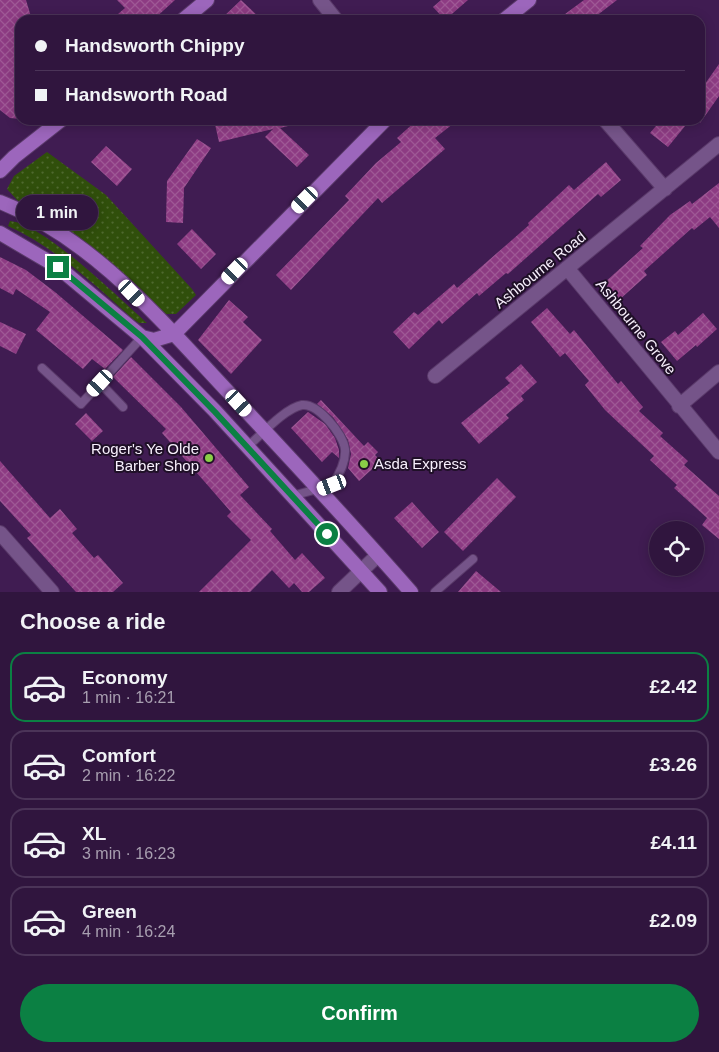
<!DOCTYPE html>
<html lang="en">
<head>
<meta charset="utf-8">
<style>
  :root { --surface:#30153e; --page:#381e45; --text:#f1f3f6; --muted:#a89fb0; --line:#4b3458; --accent:#0b8043 }
  body { margin:0; font-family:Arial,sans-serif; background:var(--page); color:var(--text); height:100vh; display:flex; flex-direction:column; font-size:19px; white-space:nowrap }
  * { box-sizing:border-box; margin:0 }
  p { font-size:16px; color:var(--muted) }
  .icon { flex:none; width:28px; height:28px; fill:none; stroke:currentColor; stroke-width:2; stroke-linecap:round; stroke-linejoin:round }
  .map { position:relative; height:592px; overflow:hidden }
  .panel { display:flex; flex-direction:column; background:var(--surface); flex:1 }
  .panel>* { flex:none }
  .guide { position:absolute; left:15px; top:15px; width:690px; height:110px; border-radius:15px; box-shadow:0 2px 12px #0003,0 0 0 1px var(--line); display:grid; align-content:center; height:110px; padding:0 20px; background:var(--surface) }
  .tools { position:absolute; left:649px; top:521px; display:grid; gap:10px }
  .tools a { display:grid; place-items:center; width:55px; height:55px; border-radius:50%; background:var(--surface); box-shadow:0 2px 12px #0003,0 0 0 1px var(--line); font-size:25px }
  .end { position:absolute; width:22px; height:22px; margin:-11px; border:6px solid #0b8043; background:#fff; box-shadow:0 0 0 2px #fff }
  .from { border-radius:50% }
  .bubble { position:absolute; height:35px; border-radius:18px; background:var(--surface); box-shadow:0 2px 12px #0003,0 0 0 1px var(--line); font-size:16px; font-weight:700; line-height:35px; text-align:center }
  .car { position:absolute; width:15px; height:30px; margin:-15px -8px; border-radius:6px; box-shadow:0 0 4px 1px #0007; background:linear-gradient(#fff 24%,#345 0 40%,#fff 0 76%,#345 0 86%,#fff 0) }
  .guide b { display:flex; align-items:center; gap:18px; height:48px; font-size:19px }
  .guide b+b { border-top:1px solid var(--line) }
  .guide i { width:12px; height:12px; background:var(--text) }
  ul { padding:0; list-style:none }
  li { display:flex; align-items:center; gap:15px; height:70px; margin:0 10px 8px; padding:0 10px; border:2px solid var(--line); border-radius:15px }
  li div { flex:1 }
  li b { display:block; font-size:19px }
  li em { font-style:normal; font-weight:700 }
  li.selected { border-color:var(--accent) }
  li>.icon { width:45px; height:45px; stroke-width:1.5 }
  h2 { padding:0 20px; font-size:22px; line-height:60px }
  .action { display:flex; gap:10px; margin-top:auto; padding:10px 20px }
  .action a { flex:1; height:58px; border-radius:30px; background:var(--accent); color:#fff; font-size:20px; font-weight:700; line-height:58px; text-align:center }
  .map>svg:first-child { display:block }
  .grass { fill:url(#grass-dots) }
  .building { fill:url(#building-cross-hatch) }
  .lines { fill:none; stroke-linecap:round; stroke-linejoin:round }
  .service-casing { stroke:#5a3a6a; stroke-width:10 }
  .minor-casing { stroke:#5a3a6a; stroke-width:16 }
  .secondary-casing { stroke:#5a3a6a; stroke-width:16 }
  .service { stroke:#755489; stroke-width:8 }
  .minor { stroke:#755489; stroke-width:14 }
  .secondary { stroke:#9c66bc; stroke-width:14 }
  .route { stroke:#0b8043; stroke-width:6 }
  .poi-dot { fill:#8ace47; stroke:#1f1027; stroke-width:2 }
  .labels { text-anchor:middle; stroke-width:4; stroke-linejoin:round; paint-order:stroke }
  .street-label { font-size:15px; fill:#f7effc; stroke:#1f1027 }
  .poi-label { font-size:15px; fill:#f7effc; stroke:#1f1027; text-anchor:end }
</style>
</head>
<body>
<div class="map">
<svg width="719" height="592" viewBox="0 0 719 592">
  <defs>
    <pattern id="grass-dots" width="8" height="8" patternUnits="userSpaceOnUse" patternTransform="scale(1.25)"><rect width="8" height="8" fill="#304f0b"/><path d="M2 2h.1M6 6h.1" fill="none" stroke="#4f692f" stroke-width="1.8" stroke-linecap="round"/></pattern>
    <pattern id="building-cross-hatch" width="8" height="8" patternUnits="userSpaceOnUse" patternTransform="scale(1.25)"><rect width="8" height="8" fill="#8d3b83"/><path d="M0 0l8 8M0 8l8-8" fill="none" stroke="#9e5895"/></pattern>
  </defs>
  <rect width="100%" height="100%" fill="#401c52"/>
  <!-- grass -->
  <path class="grass" d="M47 152 106 195 192 289 196 295 176 314H166L89 247 17 200 7 189 14 176Z
    M10 221C44 224 120 299 147 323H139L133 319C94 284 56 248 8 226Z"/>
  <!-- building -->
  <path class="building" d="M0 0H26L32 20H20V119L10 118 0 110Z
    M117 0H175L153 20H111L125 8Z
    M241 0 262 20H220Z
    M441 0H468L445 20 433 7Z
    M584 0H617L591 20H557Z
    M719 64V96L700 123V91Z
    M214 120H287L288 126 280 128 309 155 297 167 265 137 273 129 219 142Z
    M417 120H458L435 138 445 149 382 203 378 198 291 290 276 275 349 200 345 196 376 163 401 142 397 138Z
    M661 120H690L668 147 650 133Z
    M197 139 211 148 184 188 183 223 166 222 167 181Z
    M106 146 132 169 117 186 91 162Z
    M606 162 621 180 601 197 598 194 508 274 506 273 479 296 477 293 442 324 439 320 409 349 393 332 414 312 418 315 454 284 457 288 529 225 528 223 569 185 574 190Z
    M719 183V228L710 217 694 230 692 228 644 271 647 275 619 300 604 283 643 248 640 246 670 215 690 201 692 204Z
    M192 229 216 254 201 269 177 244Z
    M0 257 26 270 55 292 123 350 105 369 92 359 83 369 36 330 50 312 16 289 13 295 0 288Z
    M229 300 248 317 243 322 262 340 231 374 198 340Z
    M547 308 570 334 574 330 618 384 621 381 643 407 639 411 663 433 660 436 688 461 684 465 719 496V539L702 525 707 518 674 488 677 485 650 460 654 456 605 410 585 385 589 381 565 353 560 357 531 322Z
    M703 313 717 329 697 347 696 345 677 361 661 342 675 331 678 335Z
    M0 322 26 334 16 354 0 346Z
    M131 357 181 407 249 487 240 495 272 529 270 531 295 560 302 553 325 578 309 592H302L294 583 289 588 272 570 250 592H199L251 540 227 516 231 512 162 433 166 429 113 377Z
    M521 364 537 382 521 396 524 400 506 415 509 418 479 444 461 423 510 383 505 378Z
    M321 400 364 446 368 442 378 452 375 455 381 461 359 481 348 468 351 454 348 440 333 417 317 404Z
    M308 412 325 424 335 438 339 450V458L332 452 322 462 291 428Z
    M86 413 103 431 92 441 75 424Z
    M0 461 50 518 60 509 77 529 72 533 94 558 98 555 123 583 113 592H76L27 538 31 535 0 501Z
    M497 478 516 497 463 551 444 532Z
    M412 502 439 532 422 548 394 518Z
    M476 571 501 592H458Z"/>
  <g class="lines">
    <defs>
      <path id="service" d="M42 368 81 404 142 337
        M100 383 123 407
        M247 447C260 436 285 408 302 405 318 403 343 434 345 449 346 462 339 475 332 485L292 496
        M435 592 473 559"/>
      <path id="minor" d="M320 0 336 20
        M605 120 665 189
        M567 268 719 452
        M435 376 719 144
        M679 406 719 372
        M0 533 52 592
        M339 592 378 555"/>
      <path id="secondary" d="M183 20 207 0
        M504 20 529 0
        M0 171 14 157 61 120
        M0 202C95 239 164 324 233 397 293 461 353 526 411 592
        M0 233 58 267 142 337 215 411 380 592
        M142 337 154 340 174 334 385 120"/>
    </defs>
    <!-- service casing -->
    <use href="#service" class="service-casing"/>
    <!-- minor casing -->
    <use href="#minor" class="minor-casing"/>
    <!-- secondary casing -->
    <use href="#secondary" class="secondary-casing"/>
    <!-- service -->
    <use href="#service" class="service"/>
    <!-- minor -->
    <use href="#minor" class="minor"/>
    <!-- secondary -->
    <use href="#secondary" class="secondary"/>
  </g>
  <g class="lines">
    <!-- route -->
    <path class="route" d="M58 267 142 337 215 412 327 534"/>
  </g>
  <!-- markers -->
  <g class="poi-dot">
    <circle cx="209" cy="458" r="5"/>
    <circle cx="364" cy="464" r="5"/>
  </g>
  <g class="labels">
    <!-- street labels -->
    <g class="street-label">
      <text transform="translate(540 270) rotate(-39)" y="5">Ashbourne Road</text>
      <text transform="translate(636 327) rotate(51)" y="5">Ashbourne Grove</text>
    </g>
    <!-- poi labels -->
    <g class="poi-label">
      <text x="199" y="454">Roger's Ye Olde<tspan x="199" dy="17">Barber Shop</tspan></text>
      <text x="374" y="469" text-anchor="start">Asda Express</text>
    </g>
  </g>
</svg>
<div class="tools">
<a><svg class="icon" aria-label="locate" viewBox="0 0 24 24"><circle cx="12" cy="12" r="6"/><path d="M12 2v4M12 18v4M2 12h4M18 12h4"/></svg></a>
</div>
<i class="end from" style="left:327px;top:534px"></i>
<i class="end" style="left:58px;top:267px"></i>
<div class="bubble" style="left:16px;top:195px;width:82px">1 min</div>
<i class="car" style="left:305px;top:200px;rotate:225deg"></i>
<i class="car" style="left:235px;top:271px;rotate:224deg"></i>
<i class="car" style="left:132px;top:293px;rotate:136deg"></i>
<i class="car" style="left:100px;top:383px;rotate:223deg"></i>
<i class="car" style="left:239px;top:403px;rotate:137deg"></i>
<i class="car" style="left:332px;top:485px;rotate:249deg"></i>
<div class="guide">
<b><i class="from"></i>Handsworth Chippy</b>
<b><i></i>Handsworth Road</b>
</div>
</div>
<section class="panel">
<h2>Choose a ride</h2>
<ul>
<li class="selected"><svg class="icon" aria-label="car" viewBox="0 0 24 24"><path d="M5 17H2v-5l4-1 3-4h7l3 4 3 1v5h-3M9 17h6M6 11h13"/><circle cx="7" cy="17" r="2"/><circle cx="17" cy="17" r="2"/></svg><div><b>Economy</b><p>1 min · 16:21</p></div><em>£2.42</em></li>
<li><svg class="icon" aria-label="car" viewBox="0 0 24 24"><path d="M5 17H2v-5l4-1 3-4h7l3 4 3 1v5h-3M9 17h6M6 11h13"/><circle cx="7" cy="17" r="2"/><circle cx="17" cy="17" r="2"/></svg><div><b>Comfort</b><p>2 min · 16:22</p></div><em>£3.26</em></li>
<li><svg class="icon" aria-label="car" viewBox="0 0 24 24"><path d="M5 17H2v-5l4-1 3-4h7l3 4 3 1v5h-3M9 17h6M6 11h13"/><circle cx="7" cy="17" r="2"/><circle cx="17" cy="17" r="2"/></svg><div><b>XL</b><p>3 min · 16:23</p></div><em>£4.11</em></li>
<li><svg class="icon" aria-label="car" viewBox="0 0 24 24"><path d="M5 17H2v-5l4-1 3-4h7l3 4 3 1v5h-3M9 17h6M6 11h13"/><circle cx="7" cy="17" r="2"/><circle cx="17" cy="17" r="2"/></svg><div><b>Green</b><p>4 min · 16:24</p></div><em>£2.09</em></li>
</ul>
<div class="action"><a>Confirm</a></div>
</section>
</body>
</html>
